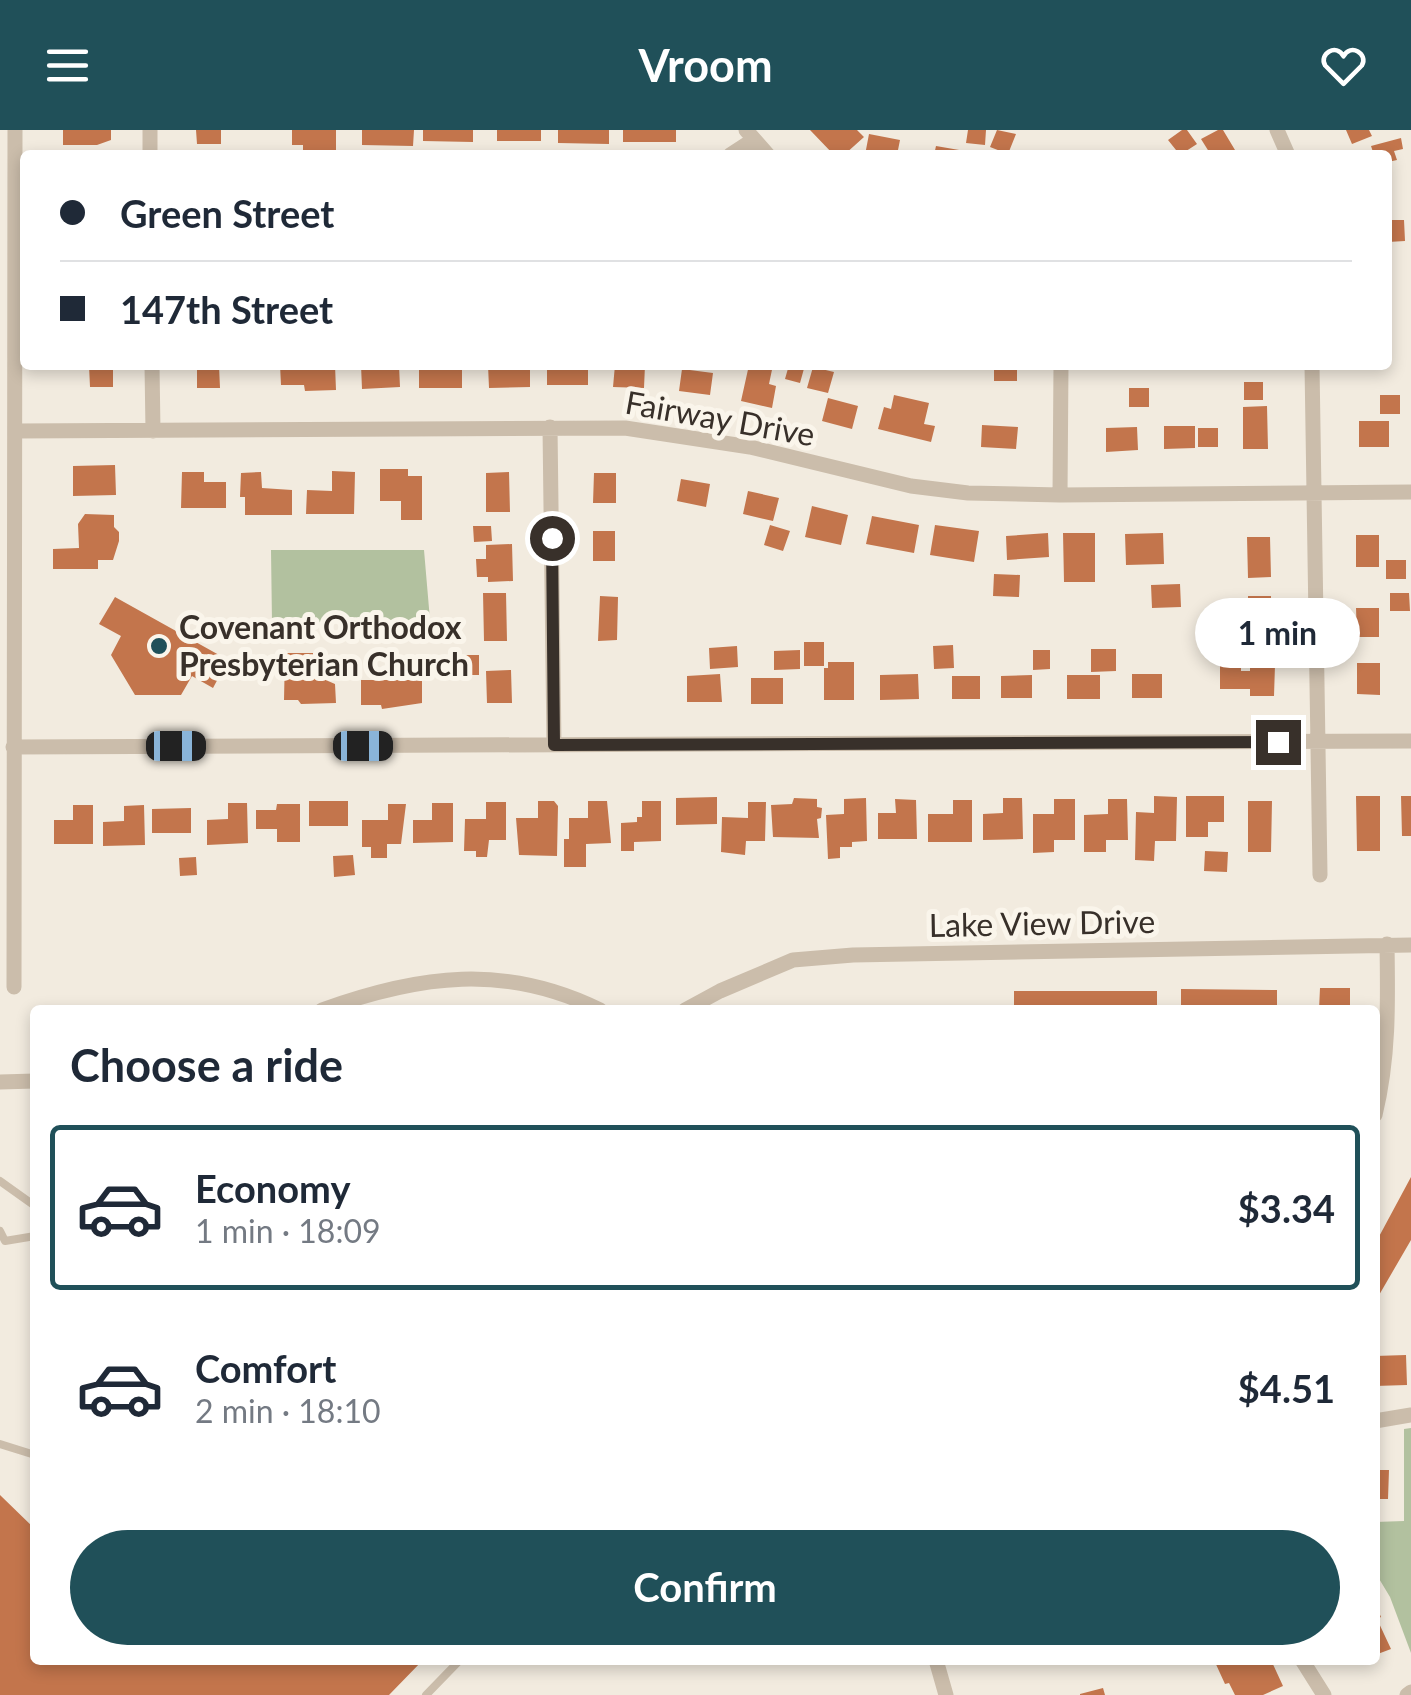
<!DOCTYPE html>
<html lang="en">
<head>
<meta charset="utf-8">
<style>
  :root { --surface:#fff; --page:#f2f2f3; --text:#1f2937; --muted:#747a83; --line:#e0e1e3; --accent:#205059 }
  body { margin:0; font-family:Lato,sans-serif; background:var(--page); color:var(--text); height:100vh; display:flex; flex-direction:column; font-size:38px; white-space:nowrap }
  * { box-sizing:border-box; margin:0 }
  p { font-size:32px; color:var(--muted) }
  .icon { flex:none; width:55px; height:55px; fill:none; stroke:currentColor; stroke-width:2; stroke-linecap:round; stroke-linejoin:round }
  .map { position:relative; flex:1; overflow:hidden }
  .side { position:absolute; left:30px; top:875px; width:1350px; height:660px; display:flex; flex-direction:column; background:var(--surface); border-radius:10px; box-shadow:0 5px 15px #0003 }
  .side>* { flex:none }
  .top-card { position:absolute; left:20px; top:20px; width:1372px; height:220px; border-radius:10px; box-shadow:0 5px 15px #0003; display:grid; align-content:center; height:220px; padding:0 40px; background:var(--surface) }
  .end { position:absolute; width:45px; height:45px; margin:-22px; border:12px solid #38302a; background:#fff; box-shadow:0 0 0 5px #fff }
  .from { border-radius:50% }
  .bubble { position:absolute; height:70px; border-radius:35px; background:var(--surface); box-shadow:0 5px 15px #0003; font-size:32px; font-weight:700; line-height:70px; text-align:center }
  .car { position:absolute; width:30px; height:60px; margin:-30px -15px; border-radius:12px; box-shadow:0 0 8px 2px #0007; background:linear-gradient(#222 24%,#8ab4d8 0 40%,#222 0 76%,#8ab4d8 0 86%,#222 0) }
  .top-card b { display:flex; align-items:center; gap:35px; height:95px; font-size:38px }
  .top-card b+b { border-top:2px solid var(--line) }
  .top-card i { width:25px; height:25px; background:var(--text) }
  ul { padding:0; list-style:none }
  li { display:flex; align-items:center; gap:30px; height:165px; margin:0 20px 15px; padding:0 20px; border:5px solid transparent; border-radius:10px }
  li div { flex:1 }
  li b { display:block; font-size:38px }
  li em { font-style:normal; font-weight:700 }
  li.on { border-color:var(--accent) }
  li>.icon { width:90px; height:90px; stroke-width:1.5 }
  h2 { padding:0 40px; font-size:45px; line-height:120px }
  .action { display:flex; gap:20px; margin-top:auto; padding:20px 40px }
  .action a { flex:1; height:115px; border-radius:60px; background:var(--accent); color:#fff; font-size:40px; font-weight:700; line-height:115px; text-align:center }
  header { display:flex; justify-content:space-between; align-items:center; height:130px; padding:0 40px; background:var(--accent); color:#fff; font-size:45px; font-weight:700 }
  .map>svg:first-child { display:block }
  .green { fill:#b2c19f }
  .building { fill:#c3754c }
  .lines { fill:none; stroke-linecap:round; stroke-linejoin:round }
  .lane { stroke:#cbbdab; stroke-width:8 }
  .street { stroke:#cbbdab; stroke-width:15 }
  .route { stroke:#38302a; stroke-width:12 }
  .poi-dot { fill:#205059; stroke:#faf5eb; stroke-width:4 }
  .labels { text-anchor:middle; stroke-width:10; stroke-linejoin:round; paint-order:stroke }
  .street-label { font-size:32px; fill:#38302a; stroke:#faf5eb }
  .poi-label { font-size:32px; font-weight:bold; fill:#38302a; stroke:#faf5eb; text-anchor:start }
</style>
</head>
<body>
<header><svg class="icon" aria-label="menu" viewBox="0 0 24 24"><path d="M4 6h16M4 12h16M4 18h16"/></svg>Vroom<svg class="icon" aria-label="heart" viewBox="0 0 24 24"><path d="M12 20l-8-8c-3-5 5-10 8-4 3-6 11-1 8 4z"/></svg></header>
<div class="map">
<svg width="1411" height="1565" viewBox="0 0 1411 1565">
  <rect width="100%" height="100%" fill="#f2ebdf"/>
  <!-- green -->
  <path class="green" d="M271 420H424L430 490 272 493Z
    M1411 1298V1523L1390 1467 1375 1442V1392L1404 1391V1299Z"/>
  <!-- building -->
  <path class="building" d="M63 0H111V10L97 15H63Z
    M196 0H221V14H197Z
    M292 0H336V20H303V15H292Z
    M362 0H414L413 16 362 15Z
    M423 0H473V12L423 11Z
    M497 0H541V11H497Z
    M558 0H609V14L558 13Z
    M623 0H676V12H623Z
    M810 0H857L864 7 844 25H834Z
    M968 0H986L985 15 966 13Z
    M997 0 1016 4 1008 24 990 17Z
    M1182 0H1187L1197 14 1180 25 1168 10Z
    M1218 0H1223L1238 25H1211L1201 9Z
    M1346 0H1369L1372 6 1352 14Z
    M869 4 900 10 897 25H865Z
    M1401 8 1403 19 1394 21 1397 30 1388 32V25H1374L1371 16Z
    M936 16 965 21 964 25H934Z
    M1388 90H1404L1405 111 1388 112Z
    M89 235H113V257H90Z
    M197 235H219L220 258H197Z
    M240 235H260V240H240Z
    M280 235H335L336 260 305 261 304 255H281Z
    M361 235H399L400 257 362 259Z
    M419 235H462V258H419Z
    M488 235H530V257L489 258Z
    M547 235H588V255H547Z
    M615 235H645L644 258 613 257Z
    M749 235H773L769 254 776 256 772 278 741 271Z
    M789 235H805L800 253 785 249Z
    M994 235H1017V251H994Z
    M813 237 834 242 828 263 807 258Z
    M682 239 713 243 710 265 679 261Z
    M1244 252H1263V270H1244Z
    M1129 258H1149V277H1129Z
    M894 265 929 273 924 294 935 296 931 312 878 299 884 277 891 279Z
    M1380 265H1400V284H1380Z
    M828 268 858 276 852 299 822 291Z
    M1267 276 1268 319H1243V277Z
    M1359 291H1389V317H1359Z
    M982 295 1018 297 1016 319 981 317Z
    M1164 296H1195V318L1164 319Z
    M1137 297 1138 320 1106 322V298Z
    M1198 298H1218V317H1198Z
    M115 335 116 365 73 366V336Z
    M380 339H408V346H422V390H401V371H380Z
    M332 341 355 342 354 384H306L307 360 332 361Z
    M182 342H204V352H226V378H181Z
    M261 342 262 358 292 360V385H245V367H240L241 343Z
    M509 342 510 382H486V343Z
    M594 343H616V373H593Z
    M681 349 710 354 706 377 677 371Z
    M748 361 779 368 773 391 743 384Z
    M812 376 848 385 841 415 805 407Z
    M85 384 114 385V397L119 402V411L113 430H98V439H53V419L79 418 78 394Z
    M872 386 919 395 914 423 866 414Z
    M770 395 790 401 783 421 764 415Z
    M935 395 979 401 974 432 930 425Z
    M473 396H491L492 411 474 412Z
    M593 401H615V431H593Z
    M1048 403 1049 427 1007 430 1006 406Z
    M1063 403H1095V452H1064Z
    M1163 403 1164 434 1126 435 1125 404Z
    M1356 405H1379V437H1356Z
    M1247 407H1270L1271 447 1248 448Z
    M512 414 513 451 488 452V447H477L476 429H486V415Z
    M1386 430H1406V449H1386Z
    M994 444 1020 445 1019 467 993 466Z
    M1180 454 1181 477 1152 478 1151 455Z
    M483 463H506L507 511H484Z
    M1390 463H1409L1410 481H1390Z
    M600 466 618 467 617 510 598 511Z
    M1248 466H1271V494H1248Z
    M115 467 228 530 213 558 192 546 181 565H135L111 525 121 506 99 494Z
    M1356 478H1379V507H1357Z
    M1222 492H1242L1243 511H1222Z
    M804 512H824V536H804Z
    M953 515 954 538 934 539 933 516Z
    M737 516 738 537 710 539 709 518Z
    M1091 519H1116V541L1091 542Z
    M800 520V539L774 540V521Z
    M1033 520H1050V539L1033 540Z
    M1220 521H1241V541H1250V535H1275L1274 566H1250V559H1220Z
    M285 523H313V545H328V551L335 554 336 573 301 574 298 570H284Z
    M461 525H479V545H461Z
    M828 532H854V570H824V538H828Z
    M1357 533H1380V565L1357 564Z
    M511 540 512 573H487L486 541Z
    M720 544 722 572H687V546Z
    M918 544 919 569 880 570V545Z
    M1132 544H1162V568H1132Z
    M1032 545V568H1001V546Z
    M1067 545H1100V569H1067Z
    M952 546H980V569H952Z
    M751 548H783V574H751Z
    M361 550H422V573L382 579 381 575H361Z
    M1154 666 1177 667 1176 711H1155L1154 731 1135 730 1136 682 1154 683Z
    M1186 666H1224V692H1208V707H1186Z
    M1356 666H1380V721H1357Z
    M1401 666H1411V706H1402Z
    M717 667V694L676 695V668Z
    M794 668 817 669V677L822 678 821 688 817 689 819 708 773 707 771 675 792 674Z
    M866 668 867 711 852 712V717H840V728L828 729 826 685 844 684V669Z
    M1003 668H1022L1023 709 983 710V684L1003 683Z
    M895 669 916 670 917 709H878V683H896Z
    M1054 669H1075V710H1054V722L1033 723V684H1054Z
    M1108 669H1127L1128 710H1106V722H1084V685L1108 684Z
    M953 670H972V712H928V684H953Z
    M309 671H348V696H309Z
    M538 671H554L558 676 557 726 519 725 516 688H538Z
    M588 671H607L611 713 586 714V737H564V709H569V688H588Z
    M642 671H661V711L634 712V721H621V693L637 692V687H642Z
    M1248 671H1272L1271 722H1248Z
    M486 672H506V710H489L487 727H476V721H464L465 689H486Z
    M748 672H766L765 711H746L745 725 721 722 722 687 748 688Z
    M228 673H247L248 713 207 715V690L228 689Z
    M432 673H453V712L413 713V690H432Z
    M277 674H300V712H277V699H256V680H276Z
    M388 674H406L401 714H387V728H371V717H362V690H388Z
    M73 675H93V714H54V690H73Z
    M144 675 145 715 103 716V692L124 691V676Z
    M191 678V703H152V679Z
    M1205 721 1228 722 1227 742 1204 741Z
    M353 725 355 745 334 747 333 726Z
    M196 727 197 745 180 746 179 728Z
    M1320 858H1350V880H1319Z
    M1181 859 1277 860V880H1181Z
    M1014 861H1157V880H1014Z
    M1411 1047V1110L1375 1172V1114Z
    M1406 1225 1407 1255 1375 1256V1226Z
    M1375 1340H1389L1388 1369H1375Z
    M0 1365 35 1399V1530H423L389 1565H0Z
    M1375 1473 1381 1487 1377 1489 1391 1519 1375 1525Z
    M1214 1530H1271L1283 1556 1263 1565H1235L1229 1553 1225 1554Z
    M1103 1558 1105 1565H1080V1564Z"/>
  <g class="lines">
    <!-- lane -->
    <path class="lane" d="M0 1051 35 1076
      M0 1101 5 1111 35 1106
      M0 1314 35 1325
      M426 1565 460 1530"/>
    <!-- street -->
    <path class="street" d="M150 0V25
      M746 0 768 25
      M1277 0 1288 25
      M730 25 753 10
      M152 235 153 301
      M1312 235 1320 745
      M550 297 554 615
      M16 301 625 298 750 317 911 356 968 363 1060 365 1411 362
      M1060 365 1061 235
      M13 617 1411 611
      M14 857 15 0
      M322 880C419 845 505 833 600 880
      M685 880 720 861 793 830 853 825 1411 815
      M0 952 35 951
      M1375 985C1389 928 1388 873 1387 814
      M1375 1291 1411 1285
      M936 1530 946 1565
      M1302 1530 1324 1565
      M1407 1565 1411 1562"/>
  </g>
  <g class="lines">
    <!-- route -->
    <path class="route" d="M552 408 554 615 1278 612"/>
  </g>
  <!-- markers -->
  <circle class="poi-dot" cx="159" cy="516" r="10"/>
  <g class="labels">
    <!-- street labels -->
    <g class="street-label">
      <text transform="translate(720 289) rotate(10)" y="11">Fairway Drive</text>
      <text transform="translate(1042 794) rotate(-1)" y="11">Lake View Drive</text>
    </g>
    <!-- poi labels -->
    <g class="poi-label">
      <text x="179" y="509">Covenant Orthodox<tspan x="179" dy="37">Presbyterian Church</tspan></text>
    </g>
  </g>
</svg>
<i class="end from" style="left:552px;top:408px"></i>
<i class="end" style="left:1278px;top:612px"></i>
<div class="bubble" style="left:1195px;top:468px;width:165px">1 min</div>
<i class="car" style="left:176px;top:616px;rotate:90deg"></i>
<i class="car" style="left:363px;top:616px;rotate:90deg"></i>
<div class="top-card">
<b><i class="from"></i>Green Street</b>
<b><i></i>147th Street</b>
</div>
<section class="side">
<h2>Choose a ride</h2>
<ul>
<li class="on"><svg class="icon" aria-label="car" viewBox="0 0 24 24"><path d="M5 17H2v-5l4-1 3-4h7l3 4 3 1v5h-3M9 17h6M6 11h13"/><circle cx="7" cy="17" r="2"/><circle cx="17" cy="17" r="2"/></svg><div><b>Economy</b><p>1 min · 18:09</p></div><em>$3.34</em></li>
<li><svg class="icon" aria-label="car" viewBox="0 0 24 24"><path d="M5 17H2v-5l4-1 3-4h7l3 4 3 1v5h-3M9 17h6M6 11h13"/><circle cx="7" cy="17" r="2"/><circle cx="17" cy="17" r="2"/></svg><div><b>Comfort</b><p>2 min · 18:10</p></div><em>$4.51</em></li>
</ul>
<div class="action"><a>Confirm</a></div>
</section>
</div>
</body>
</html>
